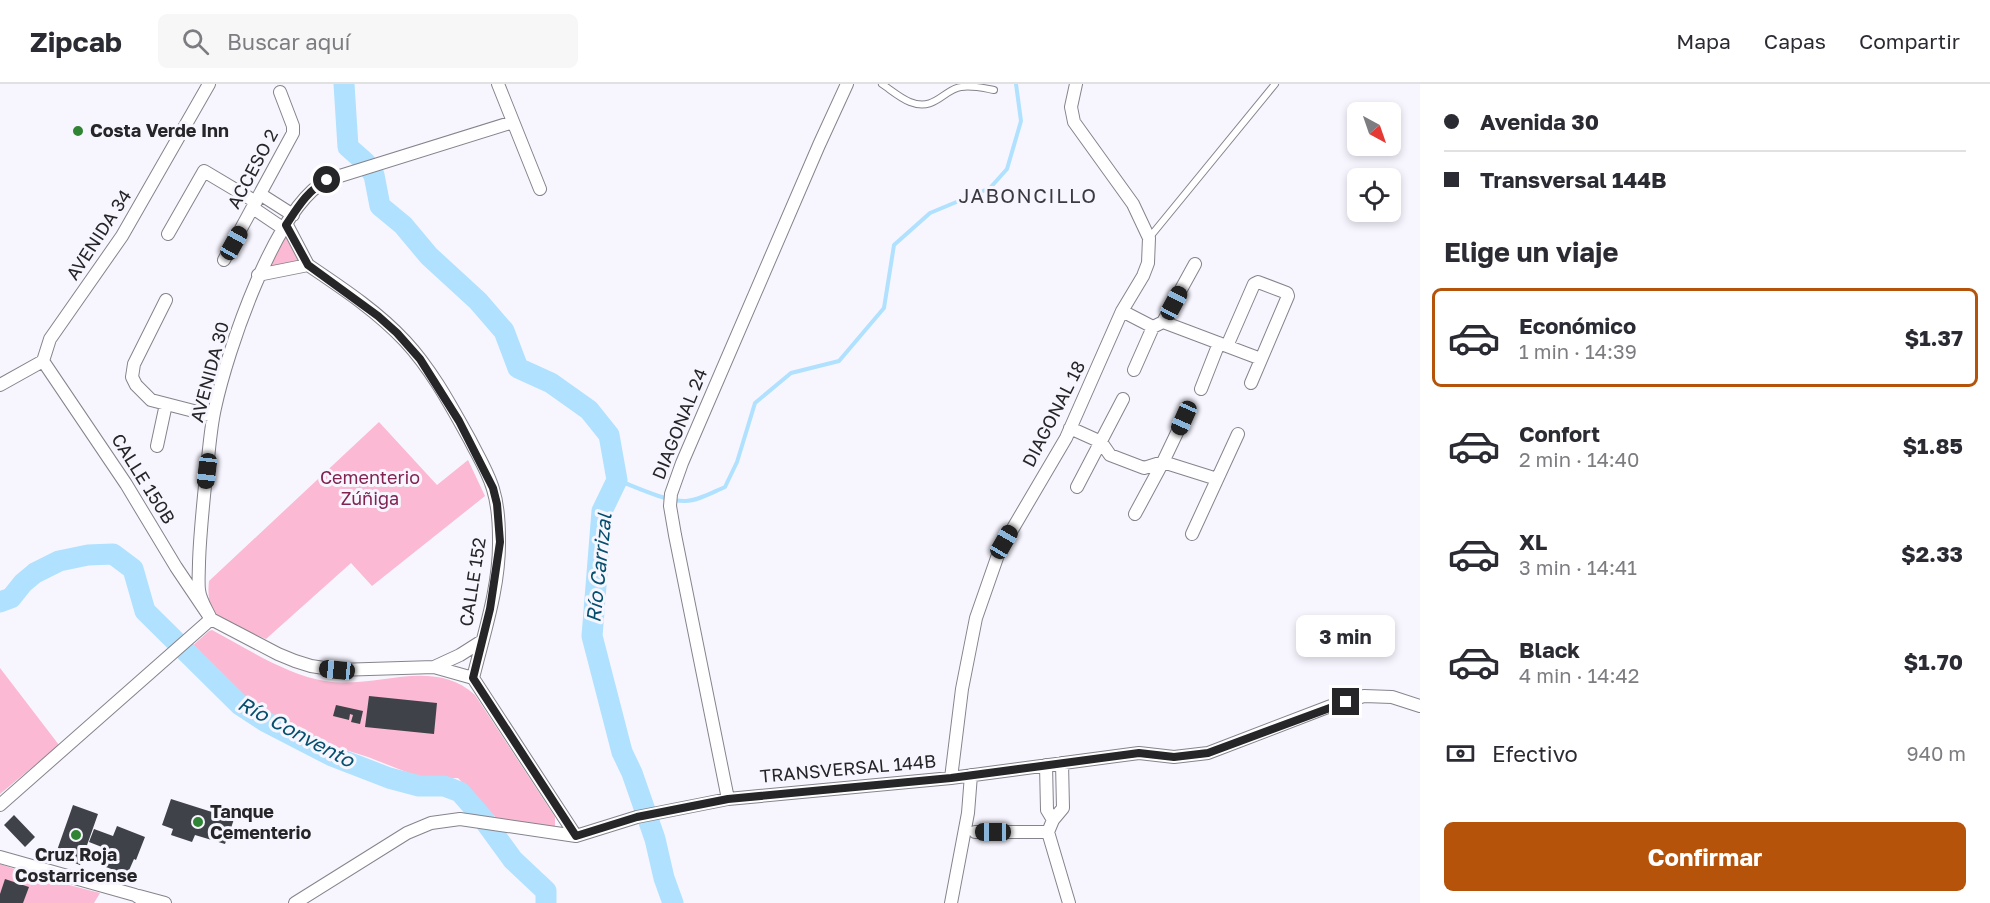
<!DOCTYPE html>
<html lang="es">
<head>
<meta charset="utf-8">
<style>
  :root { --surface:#fff; --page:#f7f7f7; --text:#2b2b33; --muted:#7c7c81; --line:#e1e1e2; --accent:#b45309 }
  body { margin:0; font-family:"Golos Text",sans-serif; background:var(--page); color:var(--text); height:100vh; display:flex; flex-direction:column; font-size:22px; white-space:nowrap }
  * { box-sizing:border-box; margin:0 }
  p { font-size:20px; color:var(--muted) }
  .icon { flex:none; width:33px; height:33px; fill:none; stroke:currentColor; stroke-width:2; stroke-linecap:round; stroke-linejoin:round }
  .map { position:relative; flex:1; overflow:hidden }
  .sheet { display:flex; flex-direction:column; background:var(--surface); width:570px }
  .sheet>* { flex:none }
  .hud { display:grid; align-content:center; height:132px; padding:0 24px; background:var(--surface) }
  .needle { width:39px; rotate:140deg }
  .tools { position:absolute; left:1347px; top:18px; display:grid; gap:12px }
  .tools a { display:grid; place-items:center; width:54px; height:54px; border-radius:9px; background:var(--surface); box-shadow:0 3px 9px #0003; font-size:30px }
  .end { position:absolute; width:27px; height:27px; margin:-14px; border:8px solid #262528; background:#fff; box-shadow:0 0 0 3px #fff }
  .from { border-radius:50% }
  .bubble { position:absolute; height:42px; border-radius:9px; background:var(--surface); box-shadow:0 3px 9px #0003; font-size:20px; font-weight:700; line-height:42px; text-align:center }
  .car { position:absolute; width:18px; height:36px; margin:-18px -9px; border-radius:8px; box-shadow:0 0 4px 2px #0007; background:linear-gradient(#222 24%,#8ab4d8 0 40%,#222 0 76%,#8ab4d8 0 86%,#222 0) }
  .hud b { display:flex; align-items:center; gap:21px; height:57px; font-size:22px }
  .hud b+b { border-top:2px solid var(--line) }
  .hud i { width:15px; height:15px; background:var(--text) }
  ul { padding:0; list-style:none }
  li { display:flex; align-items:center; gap:18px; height:99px; margin:0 12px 9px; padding:0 12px; border:3px solid transparent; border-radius:9px }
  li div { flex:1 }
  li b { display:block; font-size:22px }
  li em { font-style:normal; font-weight:700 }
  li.active { border-color:var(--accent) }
  li>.icon { width:54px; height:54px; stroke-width:1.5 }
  h2 { padding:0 24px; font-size:27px; line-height:72px }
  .pay { display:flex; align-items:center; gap:15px; height:66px; padding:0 24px; font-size:22px }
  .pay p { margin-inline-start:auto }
  .cta { display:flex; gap:12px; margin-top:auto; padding:12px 24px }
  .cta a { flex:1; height:69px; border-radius:9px; background:var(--accent); color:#fff; font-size:24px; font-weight:700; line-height:69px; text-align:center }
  header { display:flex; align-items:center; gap:36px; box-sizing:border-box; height:84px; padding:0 30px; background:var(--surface); border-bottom:2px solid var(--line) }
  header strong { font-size:28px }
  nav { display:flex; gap:33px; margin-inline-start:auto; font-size:21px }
  .search { width:420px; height:54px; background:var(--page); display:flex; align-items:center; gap:15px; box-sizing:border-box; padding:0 21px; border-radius:9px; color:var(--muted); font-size:22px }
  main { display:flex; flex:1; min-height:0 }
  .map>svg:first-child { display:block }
  .green { fill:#fbb9d3 }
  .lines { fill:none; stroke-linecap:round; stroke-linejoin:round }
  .stream { stroke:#b0e1fe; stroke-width:4 }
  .river { stroke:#b0e1fe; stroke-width:21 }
  .building { fill:#3f4349 }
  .service-casing { stroke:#85848c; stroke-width:8 }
  .minor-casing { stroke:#85848c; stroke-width:14 }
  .service { stroke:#fff; stroke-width:6 }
  .minor { stroke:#fff; stroke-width:12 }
  .route { stroke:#262528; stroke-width:8 }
  .poi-dot { fill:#2f8533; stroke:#f7f6ff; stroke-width:2 }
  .labels { text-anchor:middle; stroke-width:6; stroke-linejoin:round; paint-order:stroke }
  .poi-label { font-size:18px; font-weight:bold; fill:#262528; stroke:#f7f6ff; text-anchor:start }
  .street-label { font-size:18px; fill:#262528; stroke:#f7f6ff }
  .park-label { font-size:18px; fill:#812251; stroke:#f7f6ff }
  .neighbourhood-label { font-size:20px; letter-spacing:1.5px; fill:#3b3a41; stroke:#f7f6ff }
  .water-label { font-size:20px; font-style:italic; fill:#054f6e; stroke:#f7f6ff }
</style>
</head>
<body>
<header>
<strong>Zipcab</strong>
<div class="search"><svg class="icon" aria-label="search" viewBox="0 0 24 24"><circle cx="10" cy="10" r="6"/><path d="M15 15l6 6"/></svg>Buscar aquí</div>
<nav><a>Mapa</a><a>Capas</a><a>Compartir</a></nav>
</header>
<main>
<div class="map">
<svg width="1420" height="819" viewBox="0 0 1420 819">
  <rect width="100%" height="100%" fill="#f7f6ff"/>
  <!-- green -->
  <path class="green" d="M286 149 301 178 266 185Z
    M379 338 437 401 468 376 485 412 372 502 351 479 266 555C253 549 218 537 212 525 208 516 208 506 209 497Z
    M212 546C246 564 287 591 325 597 376 606 432 572 475 611L555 733V742L553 745 496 734 458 694 424 695 368 673 314 656 263 629 190 564 209 547Z
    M0 584 59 661 0 710Z
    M0 780 38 793 100 809 94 819H0Z"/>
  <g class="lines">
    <!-- stream -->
    <path class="stream" d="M617 396C636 403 664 417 685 417 698 417 713 408 725 403L737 378 755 319 791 289 839 277 884 224 894 161 930 129 990 104 1007 85 1021 37 1016 0"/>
    <!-- river -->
    <path class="river" d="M344 0 348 63 365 78 374 91 380 122 403 141 429 172 478 217 504 247 518 284 551 299 589 326 609 351 617 396 602 427 592 552 622 668 632 689 655 755 664 794 673 819
      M0 518 11 514 23 499 35 489 59 477 88 471 113 470 133 485 145 527 240 621 266 638 332 672 389 694 419 702H444L460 708 481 732 513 776 546 807V819"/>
  </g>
  <!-- building -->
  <path class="building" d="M369 612 437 619 434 650 365 643Z
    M336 621 363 627 360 640 351 638 353 631 350 630 349 636 333 632Z
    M171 715 234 735 231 744 237 745 234 753 228 751 225 760 195 751 192 758 171 751 173 745 162 741Z
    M73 721 98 730 80 781 55 772Z
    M14 731 35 753 25 763 4 741Z
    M117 742 145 753 136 776 134 775 127 791 106 783 112 767 89 758 94 745 113 752Z
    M5 795 29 803 23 819H0V810Z"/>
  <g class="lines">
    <defs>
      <path id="service" d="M882 0C891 6 900 14 910 18 935 28 944 5 961 3 972 1 983 4 994 6
        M1149 154 1275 0"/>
      <path id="minor" d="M498 0 540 105
        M260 110 293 131
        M253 124 284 145
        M287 141 308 181
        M168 150 204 87 256 118
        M224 176 293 49V42L280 8
        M258 191 308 181C342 204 377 227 405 257 432 286 451 322 470 356 478 372 488 388 493 405 498 421 499 439 499 455 500 502 484 549 473 594L576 752
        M166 216 134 280 132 293 136 301 151 316 213 332
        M1122 227 1153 243 1163 238 1261 275
        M1163 238 1195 180
        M1227 262 1254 200 1258 198 1287 209 1288 212 1251 299
        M43 277 126 400 176 483 211 535 278 570 295 577 311 582 337 586 434 583 473 594
        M1134 286 1153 243
        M0 301 43 277 50 255 122 152 209 0
        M1201 305 1219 259
        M1070 344 1101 358 1110 371 1144 384 1163 378 1217 395
        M157 362 166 320
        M1077 403 1123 315
        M1135 430 1163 378 1184 334
        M1192 450 1238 350
        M211 535C207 526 200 516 199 506 198 497 199 487 199 478 200 449 203 421 206 392 209 370 210 346 215 324 227 268 275 123 327 96L513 38
        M434 583 460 571 482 557
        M1062 679 1063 724 1053 736 1048 748 1069 819
        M1046 681 1047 726 1053 736
        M951 694 962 605 976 534 999 468 1066 354 1122 227 1143 192 1148 179 1149 154 1133 120 1074 38 1071 23 1076 0
        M728 715 675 451 670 422 671 410 682 379 819 61 847 0
        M0 721 211 535
        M975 748H1048
        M0 773 135 811 147 819
        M139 812 165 819
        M295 819 407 749 431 739 460 735 576 752 637 733 728 715 951 694 1139 669 1174 673 1208 669 1328 623 1364 612 1392 613 1420 622
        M951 819 968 729 971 691"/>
    </defs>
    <!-- service casing -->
    <use href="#service" class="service-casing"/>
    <!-- minor casing -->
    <use href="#minor" class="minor-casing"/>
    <!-- service -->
    <use href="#service" class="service"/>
    <!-- minor -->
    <use href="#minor" class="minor"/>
  </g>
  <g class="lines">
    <!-- route -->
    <path class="route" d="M327 96C308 106 298 123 286 141L308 181 378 232 397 249 420 275 459 337 493 404 497 420 500 458 490 525 473 594 576 752 637 733 728 715 951 694 1139 669 1174 673 1208 669 1346 618"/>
  </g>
  <!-- markers -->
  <g class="poi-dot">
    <circle cx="78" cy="47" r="6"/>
    <circle cx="198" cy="738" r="6"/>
    <circle cx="76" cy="751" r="6"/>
  </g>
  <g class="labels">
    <!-- poi labels -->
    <g class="poi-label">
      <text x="90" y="53">Costa Verde Inn</text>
      <text x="210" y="734">Tanque<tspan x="210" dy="21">Cementerio</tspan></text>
      <text x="76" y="777" text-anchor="middle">Cruz Roja<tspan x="76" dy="21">Costarricense</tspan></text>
    </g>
    <!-- street labels -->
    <g class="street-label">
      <text transform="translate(253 85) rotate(-62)" y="6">ACCESO 2</text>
      <text transform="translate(99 151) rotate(-57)" y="6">AVENIDA 34</text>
      <text transform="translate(210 288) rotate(-75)" y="6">AVENIDA 30</text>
      <text transform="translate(1054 330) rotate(-63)" y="6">DIAGONAL 18</text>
      <text transform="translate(680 340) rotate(-68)" y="6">DIAGONAL 24</text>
      <text transform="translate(143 395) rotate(58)" y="6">CALLE 150B</text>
      <text transform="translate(473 498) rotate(-81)" y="6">CALLE 152</text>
      <text transform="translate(848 685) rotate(-5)" y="6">TRANSVERSAL 144B</text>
    </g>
    <!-- park labels -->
    <g class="park-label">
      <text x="370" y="400">Cementerio<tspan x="370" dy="21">Zúñiga</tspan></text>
    </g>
    <!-- neighbourhood labels -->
    <g class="neighbourhood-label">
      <text x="1028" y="119">JABONCILLO</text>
    </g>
    <!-- water labels -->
    <g class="water-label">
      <text transform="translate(599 484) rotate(-84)" y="7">Río Carrizal</text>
      <text transform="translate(296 648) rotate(28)" y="7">Río Convento</text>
    </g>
  </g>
</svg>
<div class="tools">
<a><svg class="needle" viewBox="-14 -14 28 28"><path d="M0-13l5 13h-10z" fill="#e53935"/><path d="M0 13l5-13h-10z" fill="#7c7c81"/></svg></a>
<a><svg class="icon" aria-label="locate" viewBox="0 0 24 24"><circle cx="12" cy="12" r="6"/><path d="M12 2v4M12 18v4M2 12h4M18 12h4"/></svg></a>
</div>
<i class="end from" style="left:327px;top:96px"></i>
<i class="end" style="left:1346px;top:618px"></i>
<div class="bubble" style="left:1296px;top:531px;width:99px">3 min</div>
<i class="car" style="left:234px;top:159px;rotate:29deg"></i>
<i class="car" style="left:1174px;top:219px;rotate:28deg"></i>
<i class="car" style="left:1184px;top:334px;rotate:204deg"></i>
<i class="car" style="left:207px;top:387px;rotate:187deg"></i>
<i class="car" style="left:1004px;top:458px;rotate:30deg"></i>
<i class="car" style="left:337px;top:586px;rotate:276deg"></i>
<i class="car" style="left:993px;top:748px;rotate:270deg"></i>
</div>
<section class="sheet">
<div class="hud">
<b><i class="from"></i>Avenida 30</b>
<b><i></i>Transversal 144B</b>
</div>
<h2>Elige un viaje</h2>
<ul>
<li class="active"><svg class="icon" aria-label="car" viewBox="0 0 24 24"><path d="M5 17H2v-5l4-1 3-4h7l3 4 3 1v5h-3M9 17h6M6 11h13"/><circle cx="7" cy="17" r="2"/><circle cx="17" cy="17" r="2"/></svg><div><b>Económico</b><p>1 min · 14:39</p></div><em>$1.37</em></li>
<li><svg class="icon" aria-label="car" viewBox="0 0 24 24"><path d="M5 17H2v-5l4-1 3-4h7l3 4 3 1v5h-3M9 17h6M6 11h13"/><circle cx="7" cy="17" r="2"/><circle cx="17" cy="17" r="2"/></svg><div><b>Confort</b><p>2 min · 14:40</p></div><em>$1.85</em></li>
<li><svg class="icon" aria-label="car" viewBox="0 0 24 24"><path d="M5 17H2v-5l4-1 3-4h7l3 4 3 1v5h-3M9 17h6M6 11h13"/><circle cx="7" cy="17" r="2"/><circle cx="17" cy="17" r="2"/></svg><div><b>XL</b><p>3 min · 14:41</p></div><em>$2.33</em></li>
<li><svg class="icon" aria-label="car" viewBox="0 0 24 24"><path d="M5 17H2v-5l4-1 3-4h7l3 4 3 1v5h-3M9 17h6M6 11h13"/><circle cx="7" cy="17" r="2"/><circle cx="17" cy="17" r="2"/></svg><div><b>Black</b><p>4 min · 14:42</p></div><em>$1.70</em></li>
</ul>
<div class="pay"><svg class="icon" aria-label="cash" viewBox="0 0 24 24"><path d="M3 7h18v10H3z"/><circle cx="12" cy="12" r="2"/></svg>Efectivo<p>940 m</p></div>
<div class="cta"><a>Confirmar</a></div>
</section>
</main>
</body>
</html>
